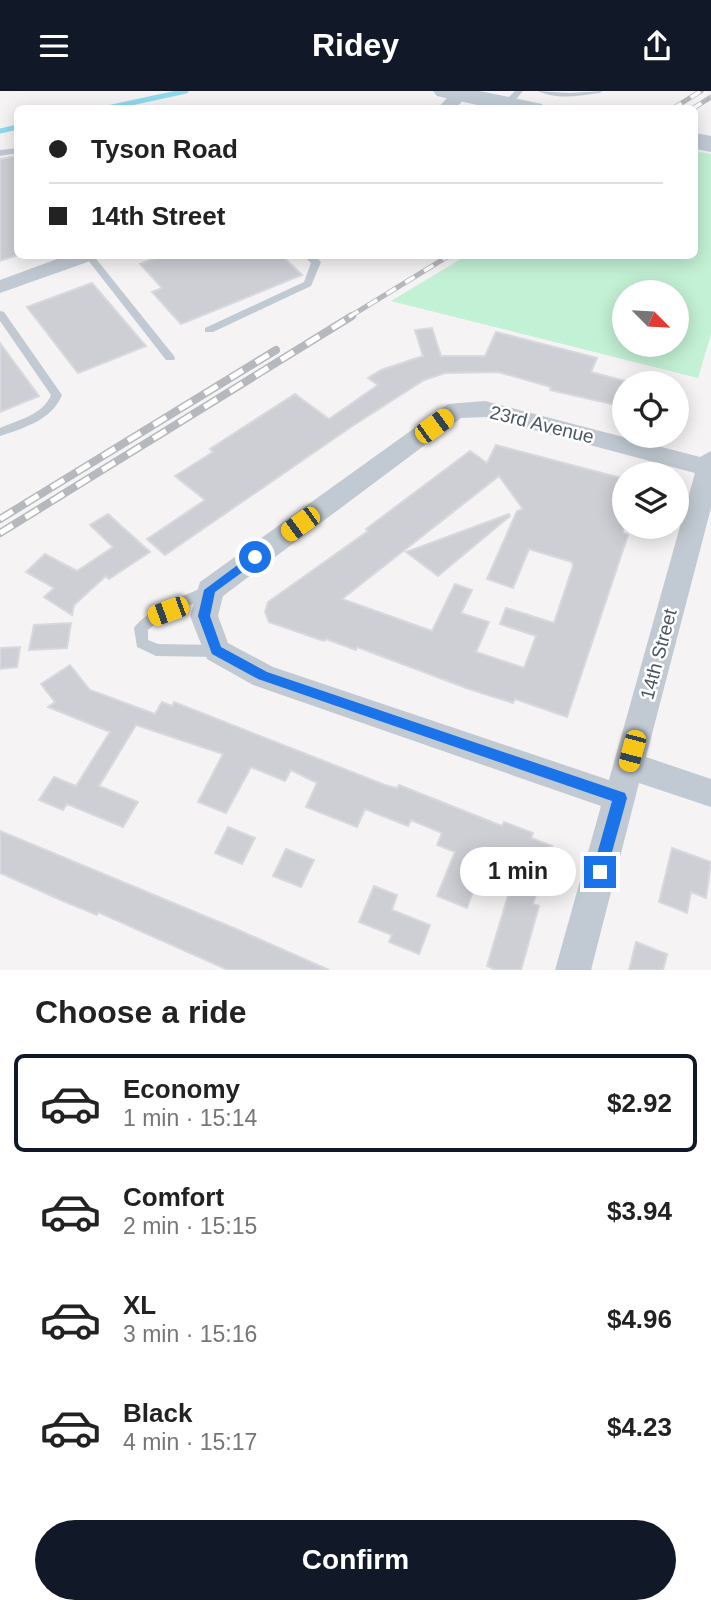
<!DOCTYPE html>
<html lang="en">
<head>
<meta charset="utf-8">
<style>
  :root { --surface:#fff; --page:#f6f6f6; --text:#222; --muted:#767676; --line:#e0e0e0; --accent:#111827 }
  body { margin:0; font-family:Helvetica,sans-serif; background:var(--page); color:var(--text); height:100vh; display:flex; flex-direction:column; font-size:26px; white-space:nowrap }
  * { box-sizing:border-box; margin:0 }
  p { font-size:23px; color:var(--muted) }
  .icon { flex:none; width:38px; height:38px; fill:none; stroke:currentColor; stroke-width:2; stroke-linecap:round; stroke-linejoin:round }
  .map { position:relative; height:879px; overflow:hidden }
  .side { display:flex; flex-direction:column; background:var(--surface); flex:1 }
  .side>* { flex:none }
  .top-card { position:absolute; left:14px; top:14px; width:684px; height:154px; border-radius:10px; box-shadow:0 4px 18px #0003; display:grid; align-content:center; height:154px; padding:0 35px; background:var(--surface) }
  .needle { width:46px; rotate:114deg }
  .tools { position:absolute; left:612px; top:189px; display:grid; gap:14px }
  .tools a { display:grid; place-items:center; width:77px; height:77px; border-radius:50%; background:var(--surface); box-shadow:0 4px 18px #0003; font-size:35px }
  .end { position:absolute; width:32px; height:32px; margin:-16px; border:9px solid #1a73e8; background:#fff; box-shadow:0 0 0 4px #fff }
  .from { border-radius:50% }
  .bubble { position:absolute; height:49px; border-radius:24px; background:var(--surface); box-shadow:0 4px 18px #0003; font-size:23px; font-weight:800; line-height:49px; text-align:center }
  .car { position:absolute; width:21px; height:42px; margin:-21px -10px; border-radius:9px; box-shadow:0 0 5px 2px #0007; background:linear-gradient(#f5c518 24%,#345 0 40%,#f5c518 0 76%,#345 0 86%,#f5c518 0) }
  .top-card b { display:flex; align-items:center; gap:24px; height:66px; font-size:26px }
  .top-card b+b { border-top:2px solid var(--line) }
  .top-card i { width:18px; height:18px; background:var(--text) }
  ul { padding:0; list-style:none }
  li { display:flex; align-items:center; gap:21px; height:98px; margin:0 14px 10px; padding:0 21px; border:4px solid transparent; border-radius:10px }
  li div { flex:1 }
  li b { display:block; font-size:26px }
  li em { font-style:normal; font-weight:800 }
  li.active { border-color:var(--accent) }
  li>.icon { width:63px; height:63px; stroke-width:1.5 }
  h2 { padding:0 35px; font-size:32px; line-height:84px }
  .action { display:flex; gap:14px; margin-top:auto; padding:14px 35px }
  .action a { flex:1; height:80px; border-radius:42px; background:var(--accent); color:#fff; font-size:28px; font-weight:800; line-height:80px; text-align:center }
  header { display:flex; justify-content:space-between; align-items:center; height:91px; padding:0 35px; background:var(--accent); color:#fff; font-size:32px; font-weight:800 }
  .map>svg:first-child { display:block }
  .green { fill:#c3f1d5; fill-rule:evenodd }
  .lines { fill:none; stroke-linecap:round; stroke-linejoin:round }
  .stream { stroke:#90daee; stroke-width:5 }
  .building { fill:#cdcfd5; stroke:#d7d9de; stroke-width:2; fill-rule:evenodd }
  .service { fill:#c1cad2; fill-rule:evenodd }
  .minor { fill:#c1cad2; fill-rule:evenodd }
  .secondary { fill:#c1cbd6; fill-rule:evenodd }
  .rail-far1-casing { stroke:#b5b8bd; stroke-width:5 }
  .rail-casing { stroke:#b5b8bd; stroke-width:8 }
  .rail-far1 { stroke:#fff; stroke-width:3.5; stroke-dasharray:11; stroke-linecap:butt }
  .rail { stroke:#fff; stroke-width:5; stroke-dasharray:15; stroke-linecap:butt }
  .route { fill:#1a73e8 }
  .labels { text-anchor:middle; stroke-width:5; stroke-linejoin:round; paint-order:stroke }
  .street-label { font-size:19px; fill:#4a5661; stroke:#fff }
</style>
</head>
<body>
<header><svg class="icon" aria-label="menu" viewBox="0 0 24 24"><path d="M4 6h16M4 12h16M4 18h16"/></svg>Ridey<svg class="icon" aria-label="share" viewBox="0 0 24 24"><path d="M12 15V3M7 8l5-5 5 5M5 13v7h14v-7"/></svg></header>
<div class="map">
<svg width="711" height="879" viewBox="0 0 711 879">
  <rect width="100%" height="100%" fill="#f5f3f3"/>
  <!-- green -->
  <path class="green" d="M695 60 711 63V243L698 287 391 210 466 165 695 164ZM625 201H677V254H625Z"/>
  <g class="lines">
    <!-- stream -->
    <path class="stream" d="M103 18 186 0
      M0 40 18 36"/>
  </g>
  <!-- building -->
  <path class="building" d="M18 65V164L0 170V68Z
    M163 164H281L302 184 181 233 152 201 162 197 140 173Z
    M92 192 146 255 78 282 27 216Z
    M432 237 441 265H485L496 241 597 267 591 281 625 290V316L550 299 551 296 498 281 445 282 424 289 351 336 165 464 147 448 205 409 175 385 213 361 210 358 295 303 329 328 378 294 368 287 381 279 423 265 415 239Z
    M0 252 39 305 0 321Z
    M496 354 625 388 623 442 628 444 567 626 515 608 513 612 469 598 357 556 356 559 326 548 324 550 269 531 265 521 268 511 368 440 366 438 470 360 487 372ZM499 385 523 418 517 420 487 488 513 497 529 458 572 471 573 475 554 532 506 517 500 533 536 545 524 577 476 561 489 531 461 522 472 499 455 493 432 540 342 508Z
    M108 423 150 461 109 488 106 485 74 514 72 524 44 506 54 497 26 481 45 463 77 480 113 456 90 434Z
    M509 423 510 425 438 485 406 461Z
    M71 532 67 557 29 559 34 534Z
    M20 556 17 576 0 578V557Z
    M70 574 90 599 155 623 162 611 172 615 174 611 385 694 397 697 399 694 502 735 504 731 533 742 531 747 552 755 533 813 539 815 521 879H496L487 875 513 788 482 776 467 817 437 805 455 761 437 754 442 742 411 729 408 735 365 718 357 736 306 716 317 692 291 679 285 690 251 676 226 722 198 711 223 663 136 634 99 695 138 711 123 736 67 713 63 719 39 709 54 686 76 695 110 641 48 616 55 611 41 593Z
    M228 736 255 747 242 773 215 762Z
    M0 740 236 838 329 879H228L98 821 97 824 63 810 0 782Z
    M672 757 711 771 706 807 691 801 687 822 659 811Z
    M286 758 314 769 301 796 273 785Z
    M374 795 397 804 392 819 430 834 419 863 389 851 392 844 359 831Z
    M636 851 667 863 663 879H629Z"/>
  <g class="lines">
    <!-- service -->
    <path class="service" d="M515 0H523L511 14H505V10Z
      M538 0 569 2 603 0 599 2C579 5 556 9 538 0Z
      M18 57V62L0 65V59Z
      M84 164H93L174 265 175 267 174 269H166Z
      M303 164H314L321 171 311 195 213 241H205V237L304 191 311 172Z
      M0 220 4 221 62 304C52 329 24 337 0 345V337C18 329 43 324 51 304L0 230Z
      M210 494 215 495 216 499 215 503C192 514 167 522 148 539V549L158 553 217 554 222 556 224 560 222 564 217 566 156 565 137 556 134 537C147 518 189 502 210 494Z"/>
    <!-- minor -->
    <path class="minor" d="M453 0H467L469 3 455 18H437Z
      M68 164H99L96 168 0 202V189Z
      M485 310 700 366 711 360V417L646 666 711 688V716L639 692 591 879H555L601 715 253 594 207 568 190 525 200 491 448 313ZM485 326 695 382 609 689 273 576 228 552 218 525 223 505 461 327Z"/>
    <!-- secondary -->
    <path class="secondary" d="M433 0H480L542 13 545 18H495L437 5Z
      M695 42 711 45V61L695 58Z"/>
    <defs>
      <path id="rail-far1" d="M672 18 701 0
        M692 18 711 6
        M349 226 450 164"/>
      <path id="rail" d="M0 428 276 259
        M0 442 352 225"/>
    </defs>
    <!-- rail-far1 casing -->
    <use href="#rail-far1" class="rail-far1-casing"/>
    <!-- rail casing -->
    <use href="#rail" class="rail-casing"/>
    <!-- rail-far1 -->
    <use href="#rail-far1" class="rail-far1"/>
    <!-- rail -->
    <use href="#rail" class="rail"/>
  </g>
  <!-- route -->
  <path class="route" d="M255 461 259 463V469L215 501 210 525 221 556 267 581 625 702 627 707 605 786H595L592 781 612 710 258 588 212 563 198 525 204 499Z"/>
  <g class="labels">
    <!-- street labels -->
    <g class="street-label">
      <text transform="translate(542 333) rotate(14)" y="7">23rd Avenue</text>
      <text transform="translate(658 563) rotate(-75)" y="7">14th Street</text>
    </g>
  </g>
</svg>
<div class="tools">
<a><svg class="needle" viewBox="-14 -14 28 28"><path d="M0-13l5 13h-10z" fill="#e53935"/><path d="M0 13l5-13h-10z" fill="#767676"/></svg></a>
<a><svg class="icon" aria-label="locate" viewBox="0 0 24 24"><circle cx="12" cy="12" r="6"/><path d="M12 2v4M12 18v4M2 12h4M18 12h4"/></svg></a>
<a><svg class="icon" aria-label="layers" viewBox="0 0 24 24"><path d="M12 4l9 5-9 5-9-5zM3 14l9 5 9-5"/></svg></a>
</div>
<i class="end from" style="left:255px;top:466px"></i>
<i class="end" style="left:600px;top:781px"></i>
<div class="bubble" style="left:460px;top:756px;width:116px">1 min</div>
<i class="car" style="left:434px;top:335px;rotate:54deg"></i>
<i class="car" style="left:300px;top:433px;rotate:234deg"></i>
<i class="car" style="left:168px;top:520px;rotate:250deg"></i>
<i class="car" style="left:632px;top:660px;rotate:195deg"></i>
<div class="top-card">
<b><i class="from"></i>Tyson Road</b>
<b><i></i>14th Street</b>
</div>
</div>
<section class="side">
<h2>Choose a ride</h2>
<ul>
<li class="active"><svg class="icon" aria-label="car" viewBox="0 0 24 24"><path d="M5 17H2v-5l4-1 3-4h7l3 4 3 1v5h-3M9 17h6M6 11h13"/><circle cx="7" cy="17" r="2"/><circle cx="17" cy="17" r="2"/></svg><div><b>Economy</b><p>1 min · 15:14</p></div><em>$2.92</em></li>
<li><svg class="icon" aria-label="car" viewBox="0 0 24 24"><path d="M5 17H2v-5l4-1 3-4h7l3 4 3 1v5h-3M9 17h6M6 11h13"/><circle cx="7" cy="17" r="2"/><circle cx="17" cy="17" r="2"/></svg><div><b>Comfort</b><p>2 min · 15:15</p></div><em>$3.94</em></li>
<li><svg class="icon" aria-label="car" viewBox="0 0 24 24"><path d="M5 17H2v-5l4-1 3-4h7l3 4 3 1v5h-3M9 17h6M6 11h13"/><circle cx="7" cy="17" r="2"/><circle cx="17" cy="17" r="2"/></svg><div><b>XL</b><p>3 min · 15:16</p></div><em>$4.96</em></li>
<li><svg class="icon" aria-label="car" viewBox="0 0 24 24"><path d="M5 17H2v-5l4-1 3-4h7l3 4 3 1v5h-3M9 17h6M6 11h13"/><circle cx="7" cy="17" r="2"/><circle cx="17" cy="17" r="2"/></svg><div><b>Black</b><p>4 min · 15:17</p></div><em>$4.23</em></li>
</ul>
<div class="action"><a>Confirm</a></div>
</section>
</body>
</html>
